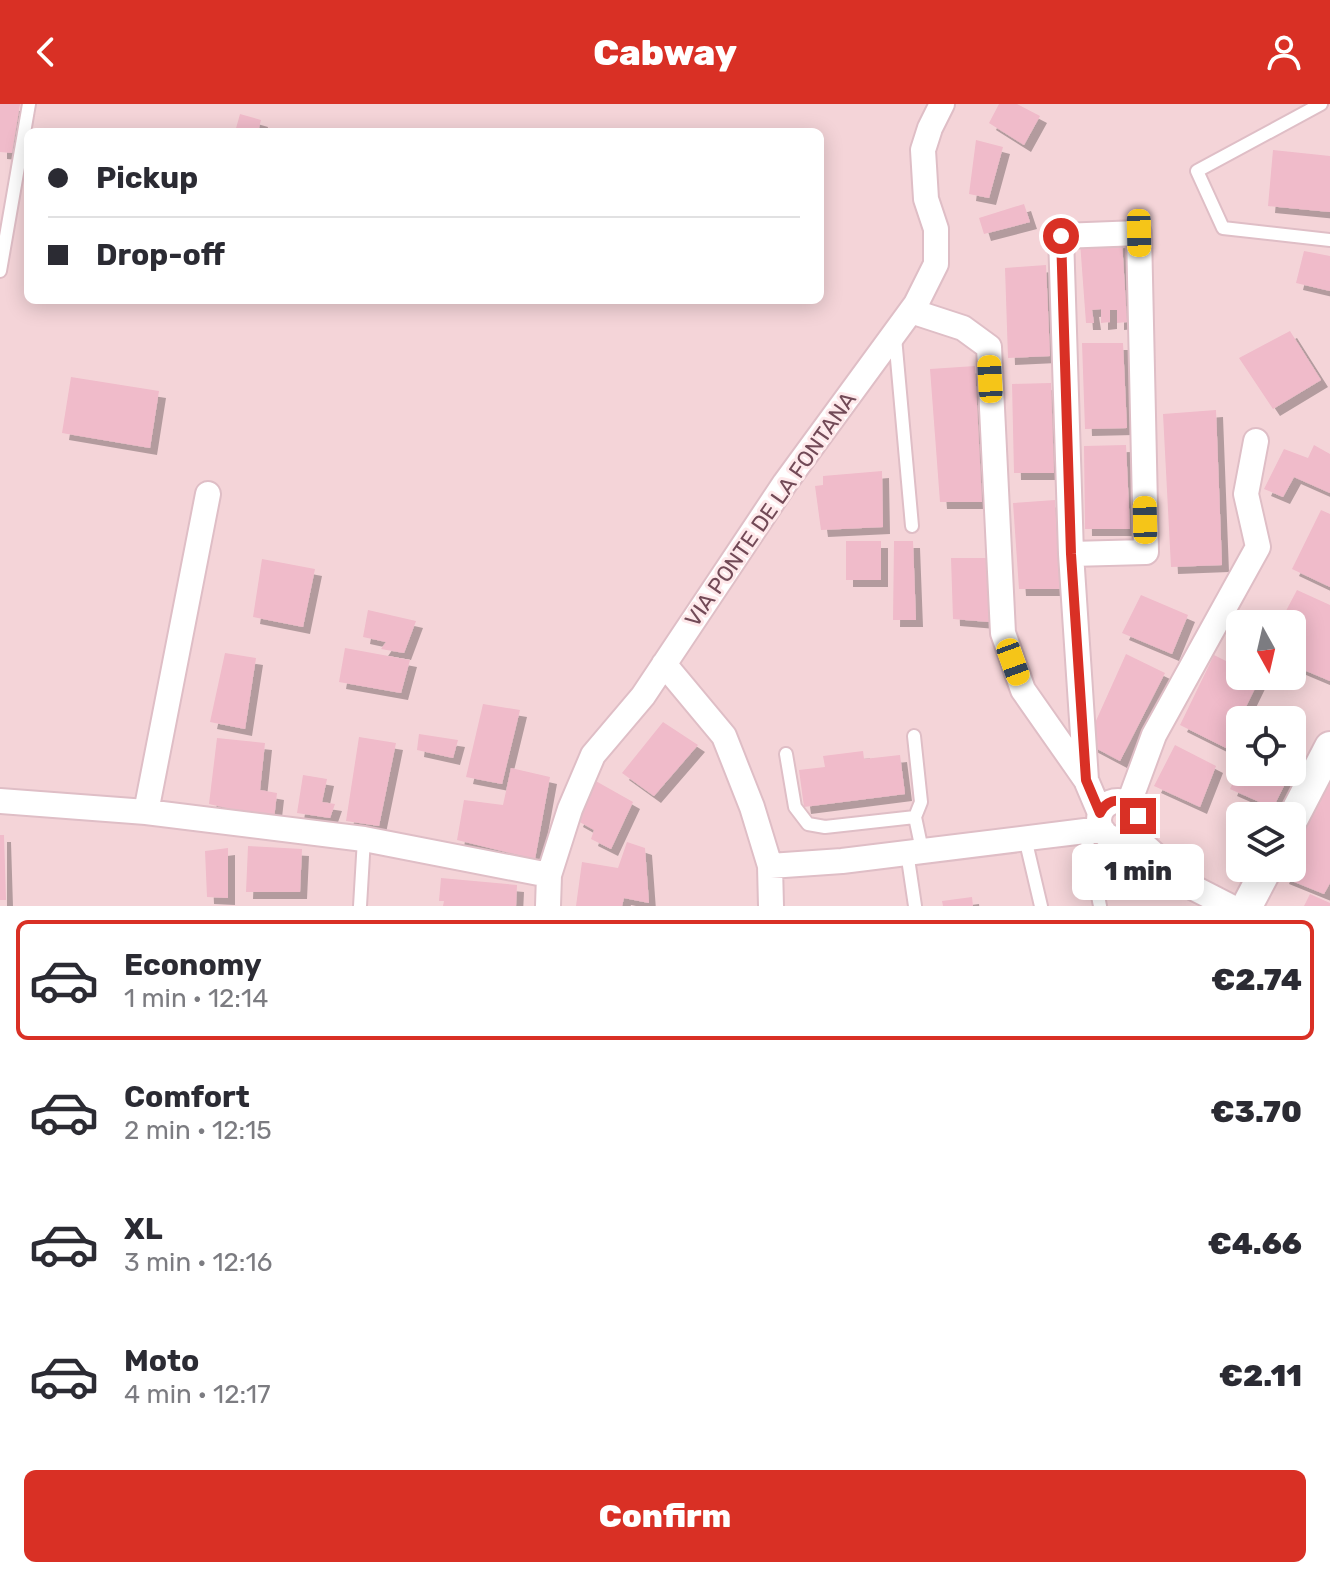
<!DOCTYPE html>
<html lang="en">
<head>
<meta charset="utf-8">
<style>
  :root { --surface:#fff; --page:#f7f7f7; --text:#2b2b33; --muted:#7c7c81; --line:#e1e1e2; --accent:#d93025 }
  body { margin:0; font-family:Rubik,sans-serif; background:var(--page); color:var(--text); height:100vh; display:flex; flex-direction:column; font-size:30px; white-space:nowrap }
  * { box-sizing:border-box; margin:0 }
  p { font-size:26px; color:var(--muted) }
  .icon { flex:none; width:44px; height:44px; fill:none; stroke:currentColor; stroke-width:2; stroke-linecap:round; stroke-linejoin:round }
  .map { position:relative; height:802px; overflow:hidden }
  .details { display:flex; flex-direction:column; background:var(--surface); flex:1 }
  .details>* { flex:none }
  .hud { position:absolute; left:24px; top:24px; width:800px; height:176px; border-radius:12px; box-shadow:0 4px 20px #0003; display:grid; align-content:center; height:176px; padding:0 24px; background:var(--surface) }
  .needle { width:52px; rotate:172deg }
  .tools { position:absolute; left:1226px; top:506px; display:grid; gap:16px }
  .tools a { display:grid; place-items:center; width:80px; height:80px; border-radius:12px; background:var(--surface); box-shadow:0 4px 20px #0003; font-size:40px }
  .end { position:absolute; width:36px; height:36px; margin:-18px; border:10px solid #d93025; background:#fff; box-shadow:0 0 0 4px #fff }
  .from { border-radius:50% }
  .bubble { position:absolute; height:56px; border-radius:12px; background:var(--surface); box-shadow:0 4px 20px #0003; font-size:26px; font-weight:800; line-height:56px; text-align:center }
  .car { position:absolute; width:24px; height:48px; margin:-24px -12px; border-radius:10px; box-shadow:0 0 6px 2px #0007; background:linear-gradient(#f5c518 24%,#345 0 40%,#f5c518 0 76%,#345 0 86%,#f5c518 0) }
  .hud b { display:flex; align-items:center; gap:28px; height:76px; font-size:30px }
  .hud b+b { border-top:2px solid var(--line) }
  .hud i { width:20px; height:20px; background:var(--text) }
  ul { padding:14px 0 0; list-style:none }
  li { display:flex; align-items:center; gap:24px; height:120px; margin:0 16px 12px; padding:0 8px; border:4px solid transparent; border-radius:12px }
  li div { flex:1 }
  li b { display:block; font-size:30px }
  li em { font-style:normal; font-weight:800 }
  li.active { border-color:var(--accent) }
  li>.icon { width:72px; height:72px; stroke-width:1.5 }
  .action { display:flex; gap:16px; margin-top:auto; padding:16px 24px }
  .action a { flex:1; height:92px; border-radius:12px; background:var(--accent); color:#fff; font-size:32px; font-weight:800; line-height:92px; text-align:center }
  header { display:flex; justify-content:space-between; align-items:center; height:104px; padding:0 24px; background:var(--accent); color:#fff; font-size:36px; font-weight:800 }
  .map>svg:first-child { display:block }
  .residential { fill:#f4d4d8; fill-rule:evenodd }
  .building { fill:#f0bbca; filter:url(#shadow) }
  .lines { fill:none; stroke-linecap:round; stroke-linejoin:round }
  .service-casing { stroke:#dfbec6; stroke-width:16 }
  .minor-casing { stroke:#dfbec6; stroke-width:28 }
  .tertiary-casing { stroke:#dfbec6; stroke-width:34 }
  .service { stroke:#fff; stroke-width:12 }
  .minor { stroke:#fff; stroke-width:24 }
  .tertiary { stroke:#fff; stroke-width:30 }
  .route { stroke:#d93025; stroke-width:10 }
  .labels { text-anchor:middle; stroke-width:6; stroke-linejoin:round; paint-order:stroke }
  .street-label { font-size:22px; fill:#724a57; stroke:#fee8ea }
</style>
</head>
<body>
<header><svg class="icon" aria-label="back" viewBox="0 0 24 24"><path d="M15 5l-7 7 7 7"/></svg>Cabway<svg class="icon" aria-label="person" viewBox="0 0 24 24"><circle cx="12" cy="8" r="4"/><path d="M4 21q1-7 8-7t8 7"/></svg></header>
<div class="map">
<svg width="1330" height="802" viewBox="0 0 1330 802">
  <defs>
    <filter id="shadow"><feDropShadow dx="7" dy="7" stdDeviation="0" flood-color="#0004"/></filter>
  </defs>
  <rect width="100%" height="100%" fill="#fbe2e4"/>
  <!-- residential -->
  <path class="residential" d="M0 0H1330V802H0ZM28 28H820V196H28ZM1240 520H1292V572H1240ZM1240 616H1292V668H1240ZM1240 712H1292V764H1240Z"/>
  <!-- building -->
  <path class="building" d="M0 0H20L12 49 0 48Z
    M999 0H1017L1040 12 1024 41 989 19Z
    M240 10 261 16 258 28H235Z
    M976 36 1003 43 989 94 969 90Z
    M1273 46 1330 52V108L1268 102Z
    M1024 100 1030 118 984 130 979 114Z
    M1122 137 1127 218 1117 219V206H1110V218L1101 219V205L1092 206 1094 219H1086L1080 138Z
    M1304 147 1330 152V187L1296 179Z
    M1046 161 1050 252 1008 254 1005 164Z
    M1290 227 1321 276 1273 305 1239 254Z
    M1082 239H1123L1127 324 1085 325Z
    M975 262 982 398H940L930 265Z
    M71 273 159 287 150 344 62 329Z
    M1051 279 1054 369H1014L1012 280Z
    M1216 306 1222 461 1171 463 1163 310Z
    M1126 341 1130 425H1085L1084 342Z
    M1314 341 1330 350V389L1294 373 1283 393 1264 385 1284 345 1308 354Z
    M882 367 883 423 821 426 815 382 823 381V372Z
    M1055 396 1060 485H1019L1013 399Z
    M1321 406 1330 410V483L1292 465Z
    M846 437H881V476H846Z
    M894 437H913L916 516H893Z
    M951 454H987L989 518 953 515Z
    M262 455 315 465 303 523 253 513Z
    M1297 486 1330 501V577L1292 561V520H1279Z
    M1141 491 1188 511 1172 550 1122 529Z
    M368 506 416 517 404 549 381 545 386 538 363 533Z
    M345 544 410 556 401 589 339 578Z
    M225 549 256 554 245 625 210 618Z
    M1126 550 1165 569 1120 657 1086 639Z
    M1214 551 1240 564V572L1260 574 1226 644 1180 621Z
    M483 600 520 606 502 680 466 673Z
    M663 618 698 641 654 692 622 669Z
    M419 630 458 636 453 654 417 646Z
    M359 633 396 639 379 722 346 717Z
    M217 634 265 639 260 686 277 689 274 715 209 700Z
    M1175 641 1216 662 1200 703 1154 682Z
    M863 647 864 655 900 651 905 690 804 703 799 666 825 663 823 652Z
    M511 664 550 673 535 755 457 736 464 696 503 701Z
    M1238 668H1291L1273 704 1230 685Z
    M303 671 327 675 322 698 335 700 330 714 297 709Z
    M594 676 633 698 611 745 591 735 594 726 576 716Z
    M1330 676V779L1324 790 1282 773 1286 764H1292V752Z
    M0 731H4L6 796H0Z
    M627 738 645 744 649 799 624 794 622 802H576L582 758 618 764Z
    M248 742 302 745 300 788H246Z
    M228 744V794L207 793 205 747Z
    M441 774 517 781 516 802H443L444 797H439Z
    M1310 790 1330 799V802H1304Z
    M972 793 973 802H943L942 797Z"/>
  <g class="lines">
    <defs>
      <path id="service" d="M1321 0 1197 67 1223 124 1330 136
        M0 167 29 0
        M895 233 912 422
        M914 632 921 698 915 713 922 746
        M786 650 795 703 808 720 825 723 915 713
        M1085 727 1100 802
        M1025 734 1041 802
        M907 748 915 802
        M360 802 364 735"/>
      <path id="minor" d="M911 207 963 224 989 243 1003 529 1023 586 1086 676 1100 709
        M1071 450 1146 448 1139 129 1061 132 1071 450 1086 676
        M664 560 724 632 752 703 770 762 771 802
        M1099 716a19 19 0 1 1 38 0a19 19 0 1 1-38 0Z
        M0 697 146 708 364 735 549 771
        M1129 699 1154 631 1258 443 1246 390 1256 337
        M146 708 208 390
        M1132 730 1188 781 1229 802
        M770 762 842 757 1085 727H1103
        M548 802 549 771 570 705 593 651 643 592 785 379 916 200 936 160V125L926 95 923 46 930 24 942 0"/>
      <path id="tertiary" d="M1292 716 1330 643
        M1247 802 1267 764"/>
    </defs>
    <!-- service casing -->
    <use href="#service" class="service-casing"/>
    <!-- minor casing -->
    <use href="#minor" class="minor-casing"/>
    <!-- tertiary casing -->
    <use href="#tertiary" class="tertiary-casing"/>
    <!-- service -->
    <use href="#service" class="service"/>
    <!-- minor -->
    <use href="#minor" class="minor"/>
    <!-- tertiary -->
    <use href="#tertiary" class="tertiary"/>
  </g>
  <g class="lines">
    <!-- route -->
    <path class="route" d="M1061 132 1071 450 1086 676 1100 709C1106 697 1117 694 1129 699L1138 712"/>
  </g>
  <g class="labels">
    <!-- street labels -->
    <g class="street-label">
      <text transform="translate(770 405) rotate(-55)" y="8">VIA PONTE DE LA FONTANA</text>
    </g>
  </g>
</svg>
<div class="tools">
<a><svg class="needle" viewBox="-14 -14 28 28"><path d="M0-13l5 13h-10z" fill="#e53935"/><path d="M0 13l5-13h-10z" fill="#7c7c81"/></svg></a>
<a><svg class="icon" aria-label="locate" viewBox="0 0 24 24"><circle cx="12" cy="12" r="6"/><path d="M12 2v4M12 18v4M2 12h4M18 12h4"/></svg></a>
<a><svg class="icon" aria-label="layers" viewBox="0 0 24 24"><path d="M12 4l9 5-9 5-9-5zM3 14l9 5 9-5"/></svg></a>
</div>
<i class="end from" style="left:1061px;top:132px"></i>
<i class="end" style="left:1138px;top:712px"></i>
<div class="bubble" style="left:1072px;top:740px;width:132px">1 min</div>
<i class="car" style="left:1139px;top:129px;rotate:179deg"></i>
<i class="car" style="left:990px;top:275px;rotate:357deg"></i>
<i class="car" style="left:1145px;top:416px;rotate:359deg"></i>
<i class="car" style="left:1013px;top:558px;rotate:160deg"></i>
<div class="hud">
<b><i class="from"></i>Pickup</b>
<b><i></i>Drop-off</b>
</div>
</div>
<section class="details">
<ul>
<li class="active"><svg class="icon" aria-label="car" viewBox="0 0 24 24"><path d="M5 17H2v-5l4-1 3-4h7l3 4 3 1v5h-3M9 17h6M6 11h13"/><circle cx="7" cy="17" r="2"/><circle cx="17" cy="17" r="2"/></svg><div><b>Economy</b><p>1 min · 12:14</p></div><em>€2.74</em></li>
<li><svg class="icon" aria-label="car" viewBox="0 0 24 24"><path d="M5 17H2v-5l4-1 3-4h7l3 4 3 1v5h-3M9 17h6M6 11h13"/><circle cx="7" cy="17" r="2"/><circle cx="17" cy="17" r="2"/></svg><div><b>Comfort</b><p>2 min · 12:15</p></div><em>€3.70</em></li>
<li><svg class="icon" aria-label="car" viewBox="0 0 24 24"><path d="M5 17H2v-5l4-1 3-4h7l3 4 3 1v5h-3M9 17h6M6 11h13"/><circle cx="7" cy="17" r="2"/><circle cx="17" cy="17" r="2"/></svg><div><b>XL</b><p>3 min · 12:16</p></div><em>€4.66</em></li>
<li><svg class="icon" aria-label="car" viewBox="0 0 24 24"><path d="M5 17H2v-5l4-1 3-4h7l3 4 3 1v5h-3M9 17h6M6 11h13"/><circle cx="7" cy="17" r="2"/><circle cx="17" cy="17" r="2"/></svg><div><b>Moto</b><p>4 min · 12:17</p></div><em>€2.11</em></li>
</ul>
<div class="action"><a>Confirm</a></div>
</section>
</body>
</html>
